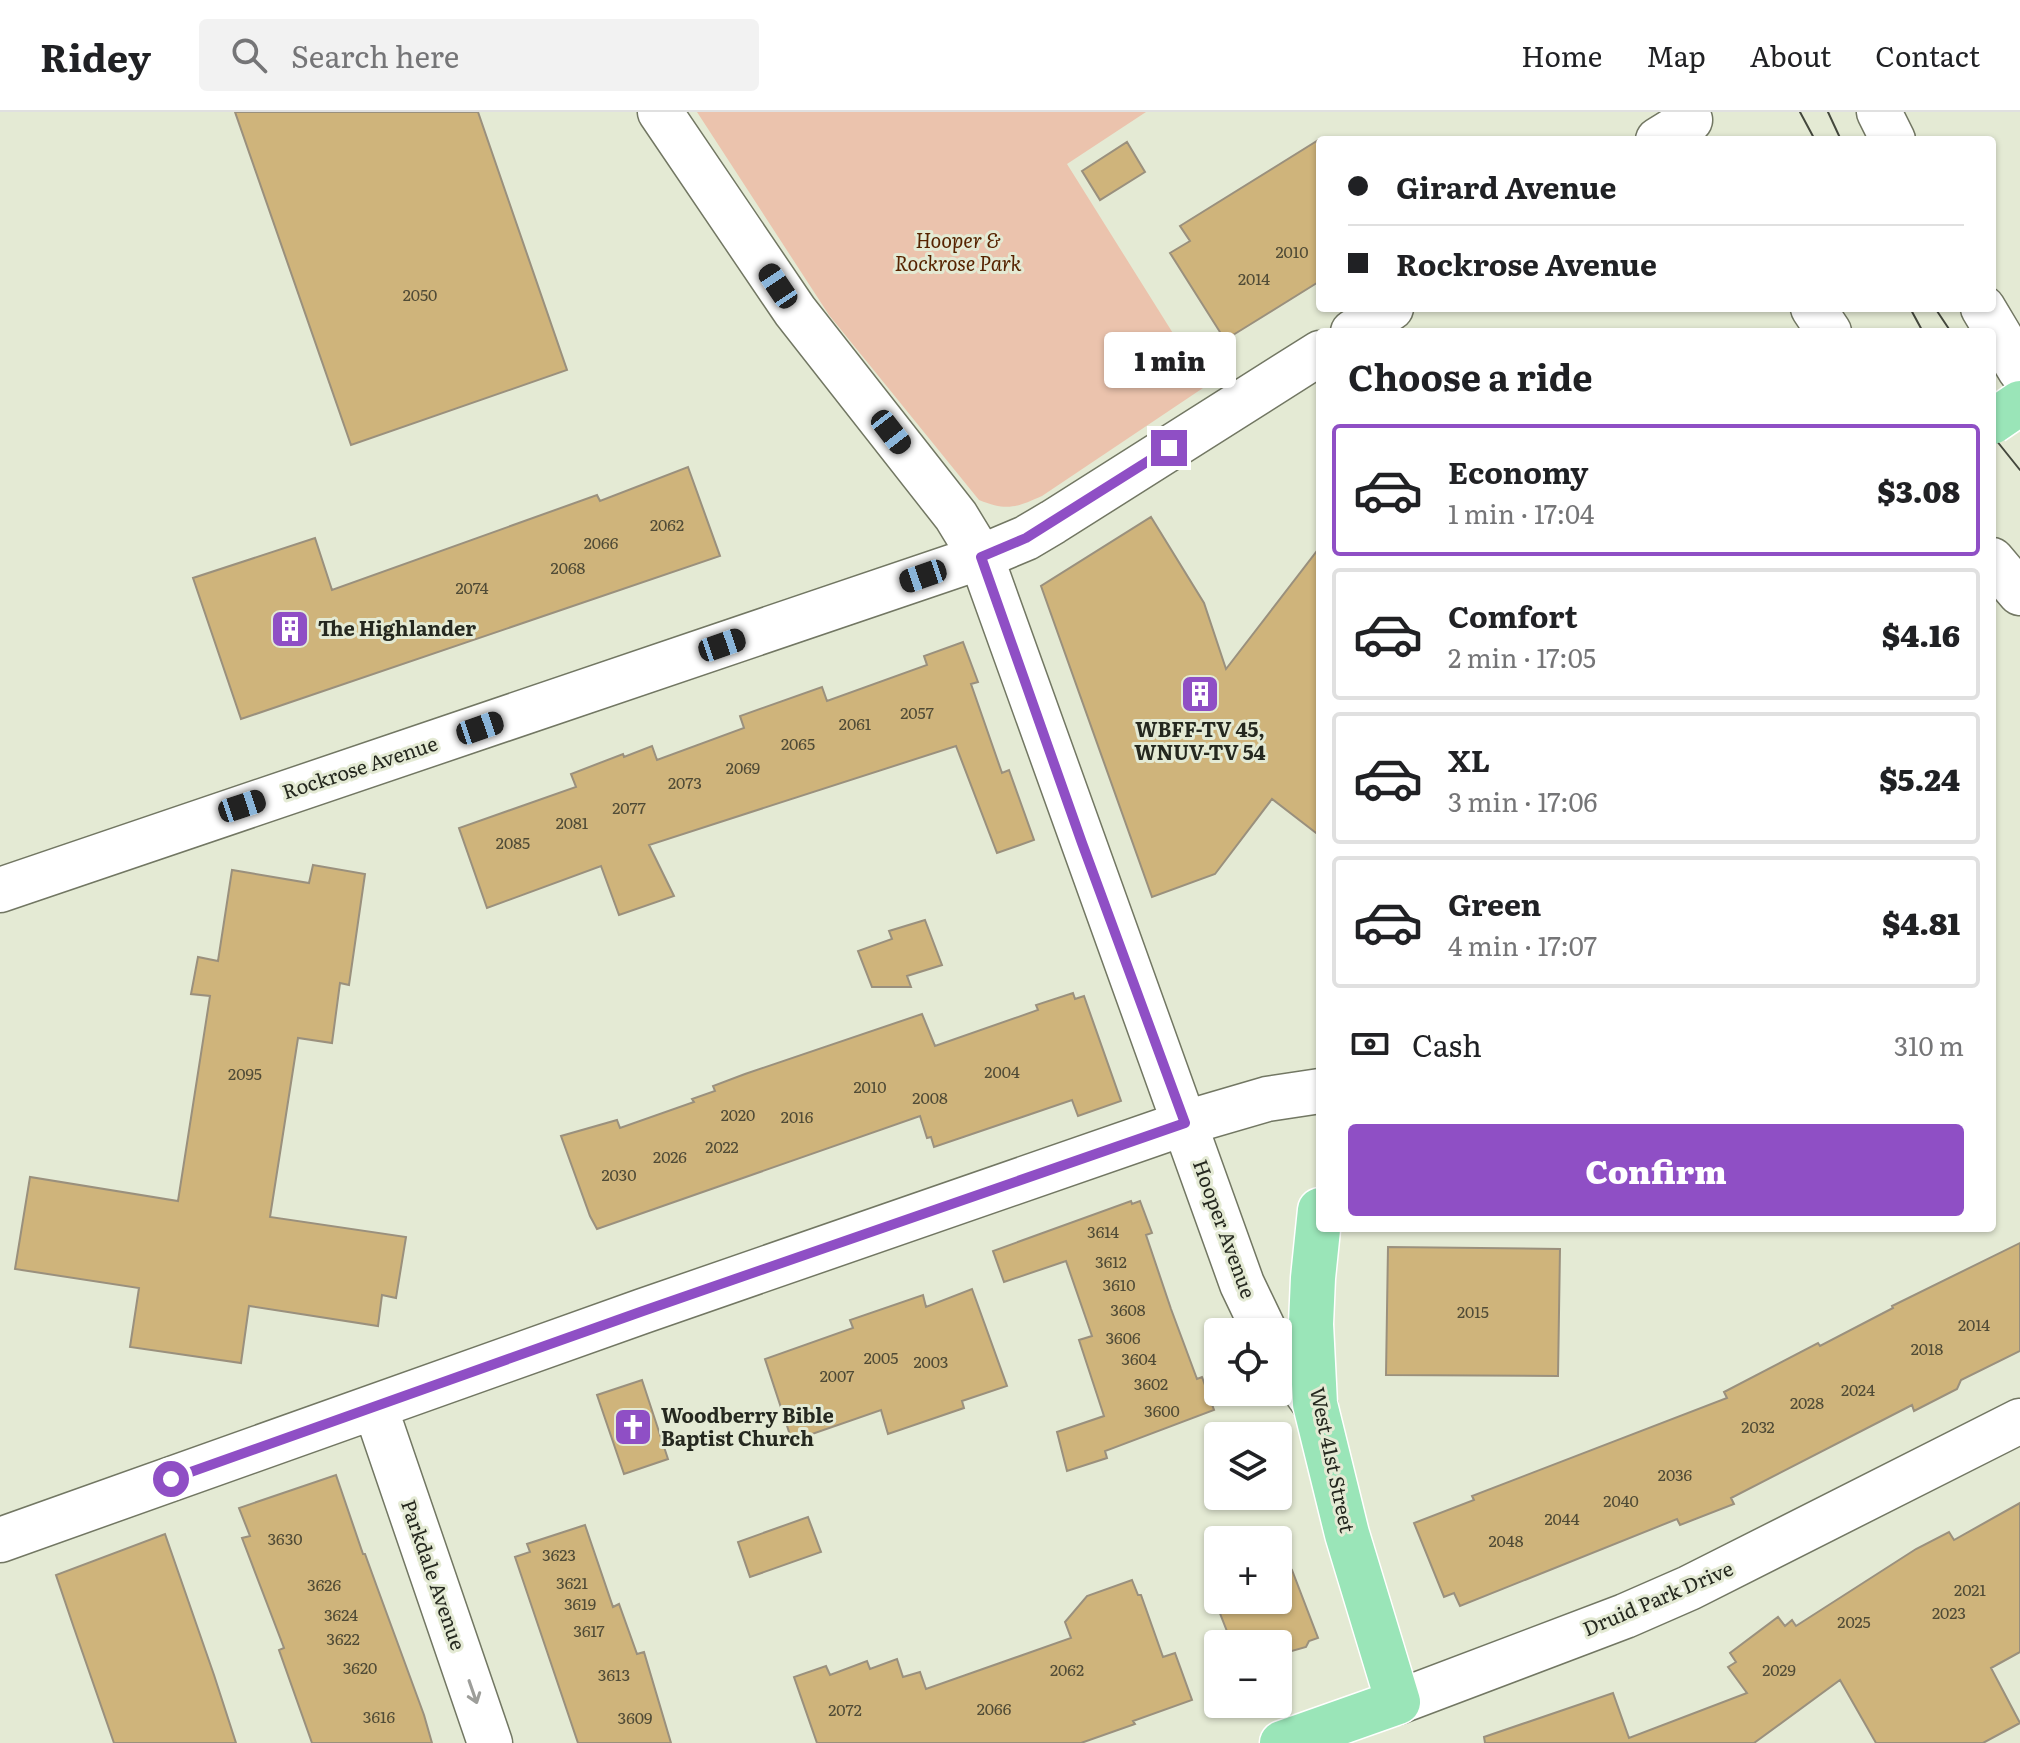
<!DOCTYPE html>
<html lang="en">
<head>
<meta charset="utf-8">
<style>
  :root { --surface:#fff; --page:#f2f2f2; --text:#202124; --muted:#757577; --line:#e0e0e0; --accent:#8f4fc5 }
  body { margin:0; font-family:Literata,serif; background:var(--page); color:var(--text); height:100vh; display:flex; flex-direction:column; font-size:30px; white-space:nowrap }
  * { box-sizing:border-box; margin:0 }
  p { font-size:26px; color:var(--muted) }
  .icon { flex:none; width:44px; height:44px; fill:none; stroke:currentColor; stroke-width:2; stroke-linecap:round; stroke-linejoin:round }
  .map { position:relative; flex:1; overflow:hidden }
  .side { position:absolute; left:1316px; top:216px; width:680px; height:904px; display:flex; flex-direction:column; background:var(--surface); border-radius:8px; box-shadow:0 2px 6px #0004 }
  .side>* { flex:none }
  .guide { position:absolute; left:1316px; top:24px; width:680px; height:176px; border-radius:8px; box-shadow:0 2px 6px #0004; display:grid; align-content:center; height:176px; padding:0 32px; background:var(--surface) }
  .buttons { position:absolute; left:1204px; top:1206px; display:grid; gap:16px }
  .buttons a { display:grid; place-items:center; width:88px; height:88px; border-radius:8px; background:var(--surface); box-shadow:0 2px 6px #0004; font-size:40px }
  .end { position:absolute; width:36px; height:36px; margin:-18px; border:10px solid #8f4fc5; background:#fff; box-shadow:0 0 0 4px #fff }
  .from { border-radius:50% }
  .bubble { position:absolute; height:56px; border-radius:8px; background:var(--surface); box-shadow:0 2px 6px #0004; font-size:26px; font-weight:800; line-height:56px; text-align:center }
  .car { position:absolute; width:24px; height:48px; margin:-24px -12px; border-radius:10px; box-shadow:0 0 6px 2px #0007; background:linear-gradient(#222 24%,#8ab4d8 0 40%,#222 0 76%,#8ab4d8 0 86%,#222 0) }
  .guide b { display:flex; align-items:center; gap:28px; height:76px; font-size:30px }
  .guide b+b { border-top:2px solid var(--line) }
  .guide i { width:20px; height:20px; background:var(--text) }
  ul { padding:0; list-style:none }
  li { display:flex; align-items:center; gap:24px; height:132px; margin:0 16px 12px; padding:0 16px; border:4px solid var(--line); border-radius:8px }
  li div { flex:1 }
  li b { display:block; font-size:30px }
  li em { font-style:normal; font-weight:800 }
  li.current { border-color:var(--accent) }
  li>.icon { width:72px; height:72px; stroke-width:1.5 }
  h2 { padding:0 32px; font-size:36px; line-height:96px }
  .pay { display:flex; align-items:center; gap:20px; height:88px; padding:0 32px; font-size:30px }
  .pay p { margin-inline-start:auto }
  .primary-button { display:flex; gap:16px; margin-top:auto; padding:16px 32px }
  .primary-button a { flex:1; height:92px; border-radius:8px; background:var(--accent); color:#fff; font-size:32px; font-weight:800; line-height:92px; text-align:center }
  header { display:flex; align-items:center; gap:48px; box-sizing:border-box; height:112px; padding:0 40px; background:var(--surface); border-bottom:2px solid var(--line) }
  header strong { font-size:38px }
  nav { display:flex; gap:44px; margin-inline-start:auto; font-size:28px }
  .search { width:560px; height:72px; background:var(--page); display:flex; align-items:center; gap:20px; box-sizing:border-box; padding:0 28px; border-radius:8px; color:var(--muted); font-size:30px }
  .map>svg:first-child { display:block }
  .green { fill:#ebc3ad }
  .building { fill:#cfb47b; stroke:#9a907d; stroke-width:2 }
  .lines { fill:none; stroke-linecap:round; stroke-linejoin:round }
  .minor-casing { stroke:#727763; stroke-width:47 }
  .major-casing { stroke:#fff; stroke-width:47 }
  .minor { stroke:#fff; stroke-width:44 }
  .major { stroke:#9ae5b8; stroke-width:44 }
  .tram { stroke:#44483d; stroke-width:2 }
  .major-bridge-casing { stroke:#fff; stroke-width:47; stroke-linecap:butt }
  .major-bridge { stroke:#9ae5b8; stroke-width:44 }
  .oneway { stroke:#9d9e9a }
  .route { stroke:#8f4fc5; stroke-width:10 }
  .labels { text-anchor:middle; stroke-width:6; stroke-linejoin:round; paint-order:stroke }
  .number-label { font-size:16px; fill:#504b36 }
  .park-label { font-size:20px; font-style:italic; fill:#562300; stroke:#e4ead4 }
  .poi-label { font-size:20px; font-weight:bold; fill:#25281f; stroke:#e4ead4; text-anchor:start }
  .street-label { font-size:20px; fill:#25281f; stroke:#e4ead4 }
</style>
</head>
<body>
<header>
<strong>Ridey</strong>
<div class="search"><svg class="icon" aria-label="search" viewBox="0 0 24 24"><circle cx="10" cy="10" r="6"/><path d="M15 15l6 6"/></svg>Search here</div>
<nav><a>Home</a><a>Map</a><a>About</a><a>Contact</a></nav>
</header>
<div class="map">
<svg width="2020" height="1631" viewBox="0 0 2020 1631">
  <rect width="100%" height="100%" fill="#e4ead4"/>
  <!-- green -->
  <path class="green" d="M697 0H1146L1067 52 1206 274 1042 384C1015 396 1007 399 979 388L829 203Z"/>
  <!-- building -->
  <path class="building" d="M235 0H478L567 258 351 333Z
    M1320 27V169L1225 228 1170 141 1190 129 1180 114Z
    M1127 30 1145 60 1100 88 1082 59Z
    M688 355 720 444 241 607 193 466 315 426 332 478 597 383 600 389Z
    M1151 405 1204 491 1226 557 1320 435V724L1272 687 1215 762 1152 785 1041 474Z
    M963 530 978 570 971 572 1002 661 1009 658 1034 728 997 741 956 634 649 733 674 784 619 803 601 754 487 796 459 716 576 675 571 662 623 642 624 645 652 634 657 648 744 616 740 604 822 575 827 589 927 553 924 544Z
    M313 753 365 762 349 873 340 871 332 931 298 926 270 1105 406 1125 396 1186 382 1183 378 1214 249 1194 241 1251 130 1235 139 1176 15 1157 30 1065 178 1089 210 884 191 882 198 845 218 849 232 758 309 771Z
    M925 808 942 853 907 864 911 875H872L858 839 892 827 889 819Z
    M1073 881 1075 887 1084 884 1121 989 1078 1004 1072 988 934 1035 931 1025 927 1026 920 1004 597 1117 590 1104 561 1024 617 1008 620 1016 694 990 692 987 715 979 713 974 745 962 922 902 935 934 1038 898 1036 893Z
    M1131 1089 1132 1092 1140 1089 1152 1121 1146 1123 1171 1197 1197 1267 1202 1265 1214 1298 1105 1339 1107 1346 1067 1359 1057 1320 1104 1304 1079 1228 1092 1224 1066 1149 1004 1170 993 1139Z
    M2020 1131V1239L1961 1268 1957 1277 1914 1299 1912 1293 1731 1386 1734 1392 1680 1413 1677 1407 1460 1494 1454 1481 1444 1485 1414 1411 1474 1388 1472 1384 1727 1286 1724 1280 1818 1231 1820 1234 1893 1196 1892 1194Z
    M1388 1135 1560 1137 1558 1264 1386 1263Z
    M972 1177 1007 1274 962 1289 964 1296 888 1322 881 1298 792 1329 765 1247 853 1216 850 1208 923 1183 926 1195Z
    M642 1268 668 1347 624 1362 597 1283Z
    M336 1363 363 1442H365L377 1475 424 1603 432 1631H312L279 1538 284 1536 242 1426 250 1424 239 1396Z
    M2020 1391V1540L1991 1556 2020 1611 1983 1631H1876L1840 1568 1754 1631H1485L1484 1625 1613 1581 1629 1626 1747 1581 1728 1555 1736 1550 1730 1541 1778 1505 1785 1514 1792 1508 1796 1514 1916 1437 1949 1420 1954 1428Z
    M808 1405 821 1440 750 1465 738 1430Z
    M585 1413 613 1495 619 1492 637 1542 644 1540 671 1631H578L515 1445 530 1440 527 1432Z
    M165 1422 214 1563 236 1631H114L74 1516 56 1463Z
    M1292 1458 1318 1526 1309 1529 1306 1535 1278 1543V1532H1232L1214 1486 1278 1488V1463Z
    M1132 1468 1138 1483H1141L1163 1545 1175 1541 1192 1588 1133 1609 1135 1612 1081 1631H817L794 1565 826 1554 830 1563 867 1549 870 1557 897 1547 903 1565 920 1560 926 1577 1071 1526 1065 1510 1087 1484Z"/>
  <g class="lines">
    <defs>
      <path id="minor" d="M660 0 795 199 956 404 981 445 1242 1172 1265 1220
        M1879 0 1893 28
        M1658 28 1690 8
        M1813 196 1829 220
        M1983 196 2020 258
        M1353 220 1391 196
        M1992 448 2020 481
        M0 778 981 445 1026 426 1053 410 1320 241
        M1278 1241 1315 1292
        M375 1295 490 1631
        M0 1428 643 1199 1185 1011 1267 987 1320 979
        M1398 1590 1625 1504 1689 1476 2020 1309"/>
      <path id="major" d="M1282 1631 1398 1590 1347 1422 1315 1292 1311 1212 1313 1166 1320 1098"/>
    </defs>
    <!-- minor casing -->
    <use href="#minor" class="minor-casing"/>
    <!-- major casing -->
    <use href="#major" class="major-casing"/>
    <!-- minor -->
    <use href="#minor" class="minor"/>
    <!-- major -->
    <use href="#major" class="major"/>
    <!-- tram -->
    <path class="tram" d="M1800 0 1815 28
      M1828 0 1841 28
      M1910 196 1923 220
      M1935 196 1951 220
      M1992 276 2020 311
      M1992 323 2020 358"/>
    <defs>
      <path id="major-bridge" d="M1992 310 2020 291"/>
    </defs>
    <!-- major-bridge casing -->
    <use href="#major-bridge" class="major-bridge-casing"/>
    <!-- major-bridge -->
    <use href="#major-bridge" class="major-bridge"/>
  </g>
  <!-- one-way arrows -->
  <defs><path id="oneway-shaft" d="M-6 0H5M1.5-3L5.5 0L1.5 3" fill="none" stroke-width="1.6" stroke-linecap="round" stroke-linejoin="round" transform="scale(2)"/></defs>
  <use class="oneway" href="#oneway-shaft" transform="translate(473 1580) rotate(71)"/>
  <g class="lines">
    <!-- route -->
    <path class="route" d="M171 1367 643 1199 1185 1011 1082 731 981 445 1026 426 1169 336"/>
  </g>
  <!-- icons -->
  <defs>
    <symbol id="building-square" viewBox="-11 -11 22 22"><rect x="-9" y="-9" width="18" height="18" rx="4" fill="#8f4fc5" stroke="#e4ead4"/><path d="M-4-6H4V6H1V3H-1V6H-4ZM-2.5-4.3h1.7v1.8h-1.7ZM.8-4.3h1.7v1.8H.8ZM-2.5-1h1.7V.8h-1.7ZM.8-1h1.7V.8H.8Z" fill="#fff"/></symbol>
    <symbol id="church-square" viewBox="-11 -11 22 22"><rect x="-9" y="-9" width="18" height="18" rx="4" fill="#8f4fc5" stroke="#e4ead4"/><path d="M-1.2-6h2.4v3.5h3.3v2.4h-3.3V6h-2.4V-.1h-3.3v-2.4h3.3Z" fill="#fff"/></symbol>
  </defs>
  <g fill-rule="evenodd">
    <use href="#building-square" x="268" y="495" width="44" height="44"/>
    <use href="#building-square" x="1178" y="560" width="44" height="44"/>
    <use href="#church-square" x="611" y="1293" width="44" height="44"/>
  </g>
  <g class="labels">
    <!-- number labels -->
    <g class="number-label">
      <text x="1292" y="146">2010</text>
      <text x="1254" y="173">2014</text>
      <text x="420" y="189">2050</text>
      <text x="667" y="419">2062</text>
      <text x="601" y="437">2066</text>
      <text x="568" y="462">2068</text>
      <text x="472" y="482">2074</text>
      <text x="917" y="607">2057</text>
      <text x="855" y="618">2061</text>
      <text x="798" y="638">2065</text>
      <text x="743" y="662">2069</text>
      <text x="685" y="677">2073</text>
      <text x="629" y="702">2077</text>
      <text x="572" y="717">2081</text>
      <text x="513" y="737">2085</text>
      <text x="1002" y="966">2004</text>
      <text x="245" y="968">2095</text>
      <text x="870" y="981">2010</text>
      <text x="930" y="992">2008</text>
      <text x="738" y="1009">2020</text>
      <text x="797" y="1011">2016</text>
      <text x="722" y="1041">2022</text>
      <text x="670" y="1051">2026</text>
      <text x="619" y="1069">2030</text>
      <text x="1103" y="1126">3614</text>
      <text x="1111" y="1156">3612</text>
      <text x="1119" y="1179">3610</text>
      <text x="1128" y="1204">3608</text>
      <text x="1473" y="1206">2015</text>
      <text x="1974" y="1219">2014</text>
      <text x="1123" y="1232">3606</text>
      <text x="1927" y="1243">2018</text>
      <text x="881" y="1252">2005</text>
      <text x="1139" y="1253">3604</text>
      <text x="931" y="1256">2003</text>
      <text x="837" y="1270">2007</text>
      <text x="1151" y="1278">3602</text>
      <text x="1858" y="1284">2024</text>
      <text x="1807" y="1297">2028</text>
      <text x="1162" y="1305">3600</text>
      <text x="1758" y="1321">2032</text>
      <text x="1675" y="1369">2036</text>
      <text x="1621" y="1395">2040</text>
      <text x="1562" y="1413">2044</text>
      <text x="285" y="1433">3630</text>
      <text x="1506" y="1435">2048</text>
      <text x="559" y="1449">3623</text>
      <text x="572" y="1477">3621</text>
      <text x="324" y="1479">3626</text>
      <text x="1970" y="1484">2021</text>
      <text x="580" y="1498">3619</text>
      <text x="1949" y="1507">2023</text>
      <text x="341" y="1509">3624</text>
      <text x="1854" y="1516">2025</text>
      <text x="589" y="1525">3617</text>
      <text x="343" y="1533">3622</text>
      <text x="360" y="1562">3620</text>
      <text x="1067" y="1564">2062</text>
      <text x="1779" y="1564">2029</text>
      <text x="614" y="1569">3613</text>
      <text x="994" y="1603">2066</text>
      <text x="845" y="1604">2072</text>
      <text x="379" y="1611">3616</text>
      <text x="635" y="1612">3609</text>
    </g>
    <!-- park labels -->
    <g class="park-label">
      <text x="958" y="136">Hooper &amp;<tspan x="958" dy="23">Rockrose Park</tspan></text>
    </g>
    <!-- poi labels -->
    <g class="poi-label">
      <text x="318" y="524">The Highlander</text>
      <text x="1200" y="625" text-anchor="middle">WBFF-TV 45,<tspan x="1200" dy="23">WNUV-TV 54</tspan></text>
      <text x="661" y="1311">Woodberry Bible<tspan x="661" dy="23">Baptist Church</tspan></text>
    </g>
    <!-- street labels -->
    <g class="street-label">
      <text transform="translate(360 656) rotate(-18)" y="7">Rockrose Avenue</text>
      <text transform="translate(1224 1117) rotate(70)" y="7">Hooper Avenue</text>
      <text transform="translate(1332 1348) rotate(78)" y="7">West 41st Street</text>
      <text transform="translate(433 1463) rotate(71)" y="7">Parkdale Avenue</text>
      <text transform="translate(1658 1487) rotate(-23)" y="7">Druid Park Drive</text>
    </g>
  </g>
</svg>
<div class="buttons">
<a><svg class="icon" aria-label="locate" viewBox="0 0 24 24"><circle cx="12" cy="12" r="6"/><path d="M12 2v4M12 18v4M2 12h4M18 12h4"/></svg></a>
<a><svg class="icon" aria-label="layers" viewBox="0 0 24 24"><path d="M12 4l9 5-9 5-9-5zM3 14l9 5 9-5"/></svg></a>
<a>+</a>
<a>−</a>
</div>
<i class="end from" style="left:171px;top:1367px"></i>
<i class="end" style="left:1169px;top:336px"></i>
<div class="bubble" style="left:1104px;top:220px;width:132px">1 min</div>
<i class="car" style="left:778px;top:174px;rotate:326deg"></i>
<i class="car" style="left:891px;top:320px;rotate:142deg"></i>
<i class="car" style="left:923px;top:464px;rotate:251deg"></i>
<i class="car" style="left:722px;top:533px;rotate:71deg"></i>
<i class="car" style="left:480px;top:616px;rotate:71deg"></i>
<i class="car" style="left:242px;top:694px;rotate:72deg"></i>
<div class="guide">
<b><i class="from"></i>Girard Avenue</b>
<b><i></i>Rockrose Avenue</b>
</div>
<section class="side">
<h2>Choose a ride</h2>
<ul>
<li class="current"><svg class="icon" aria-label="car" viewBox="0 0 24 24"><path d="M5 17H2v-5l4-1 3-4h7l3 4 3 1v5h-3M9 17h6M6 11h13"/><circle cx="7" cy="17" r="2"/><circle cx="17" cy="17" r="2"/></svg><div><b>Economy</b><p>1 min · 17:04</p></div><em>$3.08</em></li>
<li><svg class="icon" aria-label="car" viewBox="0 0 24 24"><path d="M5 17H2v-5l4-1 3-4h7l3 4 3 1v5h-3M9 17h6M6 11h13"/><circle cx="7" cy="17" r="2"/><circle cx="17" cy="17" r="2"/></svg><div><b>Comfort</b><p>2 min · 17:05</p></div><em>$4.16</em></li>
<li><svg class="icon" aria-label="car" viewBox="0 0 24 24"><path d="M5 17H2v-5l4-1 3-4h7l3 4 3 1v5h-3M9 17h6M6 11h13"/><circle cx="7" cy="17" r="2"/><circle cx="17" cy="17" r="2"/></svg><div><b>XL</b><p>3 min · 17:06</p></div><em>$5.24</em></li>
<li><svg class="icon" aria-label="car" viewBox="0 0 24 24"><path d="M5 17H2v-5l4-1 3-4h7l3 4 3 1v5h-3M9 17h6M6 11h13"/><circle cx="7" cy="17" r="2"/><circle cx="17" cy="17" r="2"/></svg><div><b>Green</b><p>4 min · 17:07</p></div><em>$4.81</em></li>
</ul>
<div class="pay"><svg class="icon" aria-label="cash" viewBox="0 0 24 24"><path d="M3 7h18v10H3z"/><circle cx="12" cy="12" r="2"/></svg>Cash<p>310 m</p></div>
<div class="primary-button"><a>Confirm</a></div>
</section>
</div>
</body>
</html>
